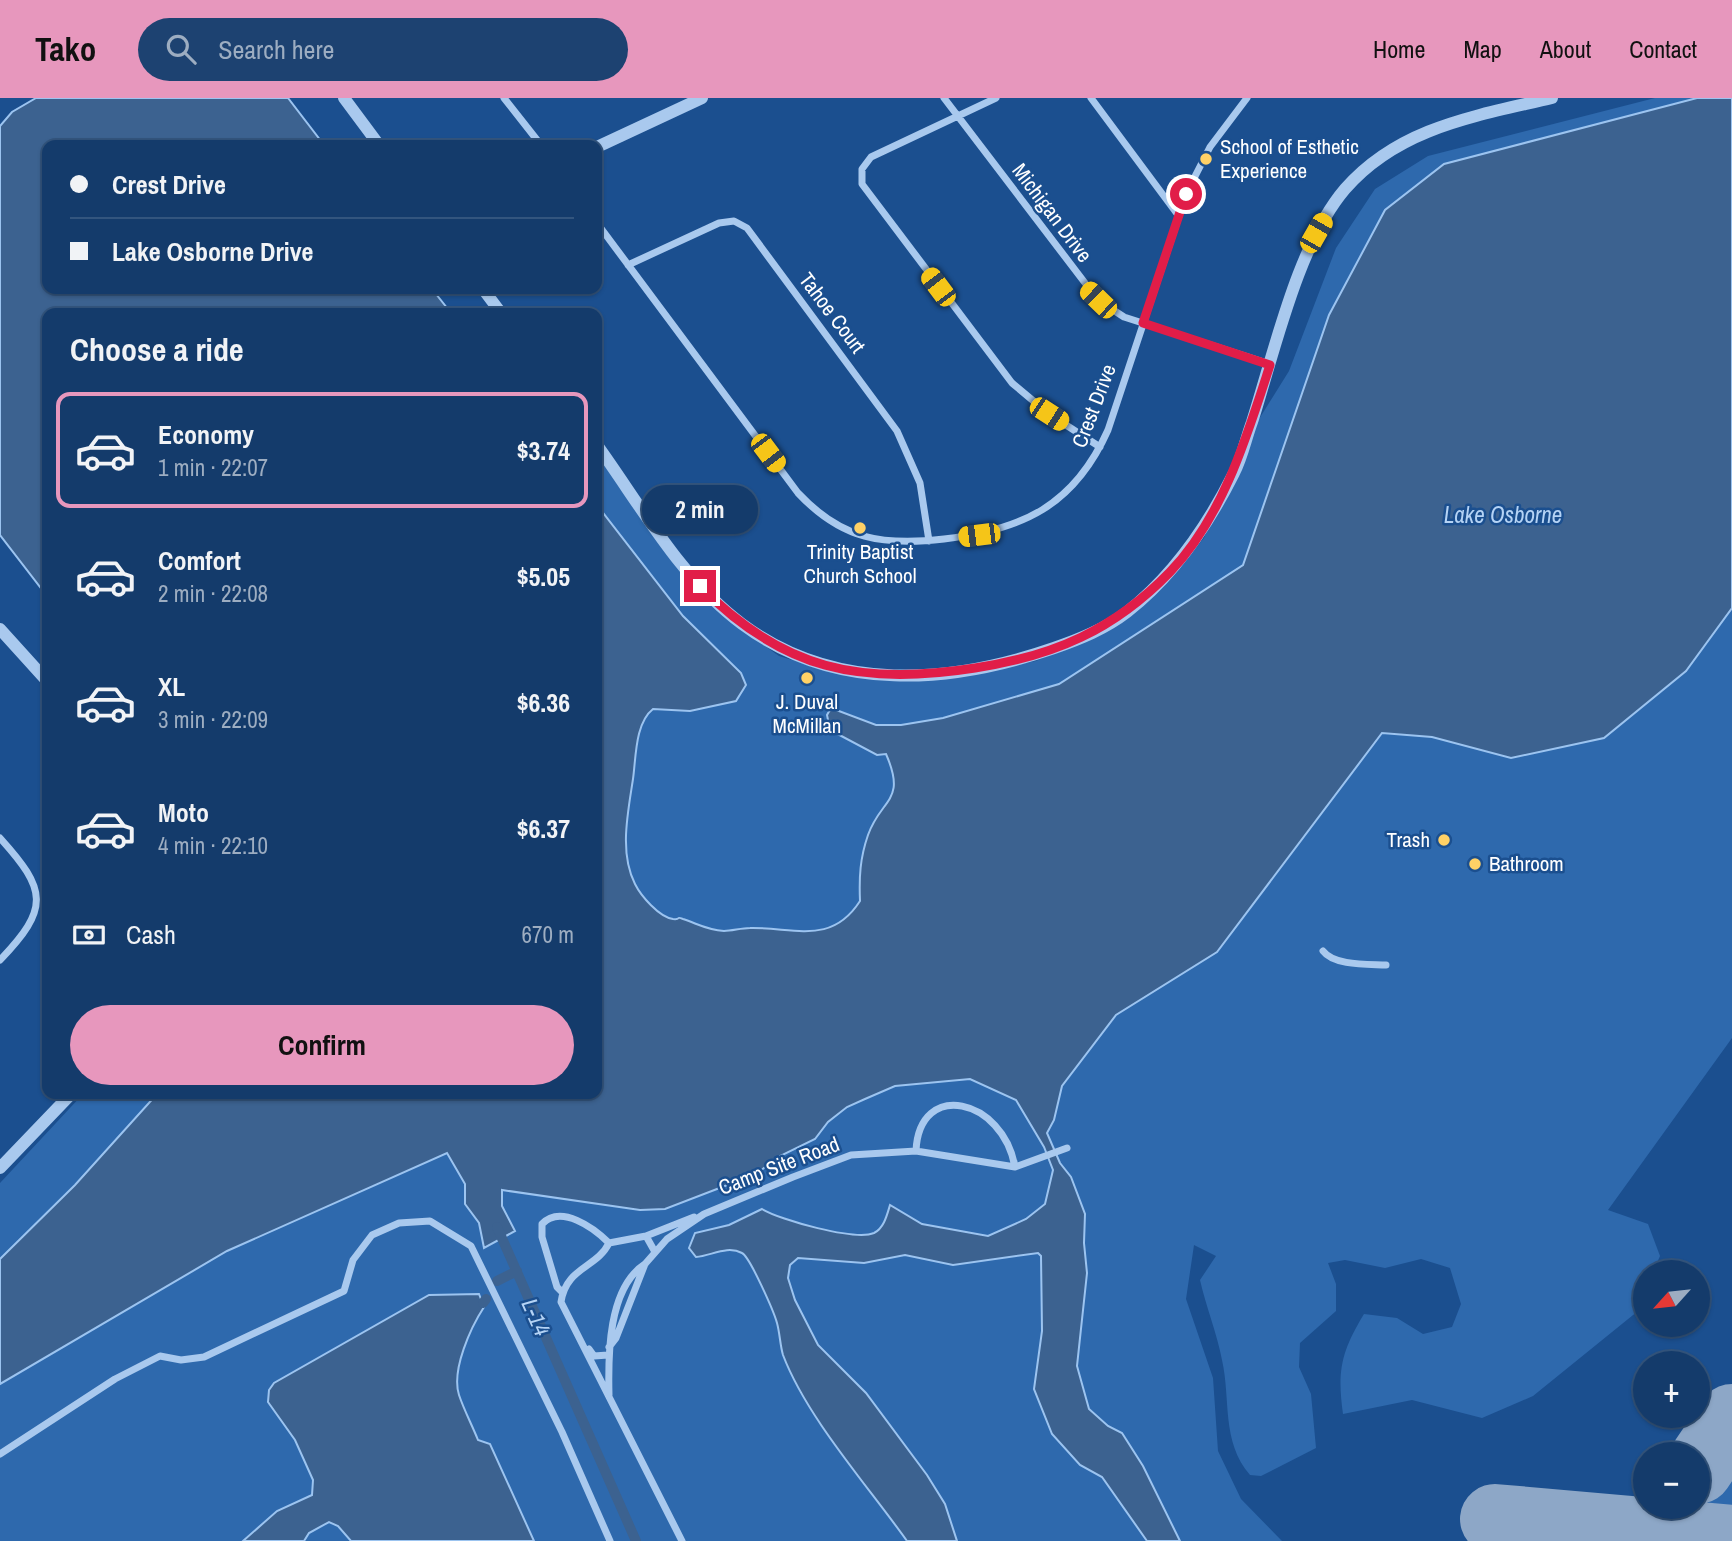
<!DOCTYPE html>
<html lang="en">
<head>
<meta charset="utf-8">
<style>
  :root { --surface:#143b6b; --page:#1d4271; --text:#f1f3f6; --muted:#9dadc1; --line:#33557e; --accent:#e797bd }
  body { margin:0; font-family:"Archivo Narrow",sans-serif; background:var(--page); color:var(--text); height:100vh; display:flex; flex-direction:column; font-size:26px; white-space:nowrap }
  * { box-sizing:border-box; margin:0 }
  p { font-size:23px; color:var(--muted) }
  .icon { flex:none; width:38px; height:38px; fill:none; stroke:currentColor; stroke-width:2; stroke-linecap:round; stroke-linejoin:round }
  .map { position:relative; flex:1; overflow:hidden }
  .side { position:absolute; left:42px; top:210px; width:560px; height:791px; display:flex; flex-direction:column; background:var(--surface); border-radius:14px; box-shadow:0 2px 5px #0004,0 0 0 2px var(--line) }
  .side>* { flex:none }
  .hud { position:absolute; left:42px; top:42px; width:560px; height:154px; border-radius:14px; box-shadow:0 2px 5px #0004,0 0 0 2px var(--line); display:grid; align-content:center; height:154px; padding:0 28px; background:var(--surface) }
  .needle { width:46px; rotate:243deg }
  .buttons { position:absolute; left:1633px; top:1162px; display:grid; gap:14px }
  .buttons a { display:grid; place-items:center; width:77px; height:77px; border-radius:50%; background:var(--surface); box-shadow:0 2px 5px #0004,0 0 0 2px var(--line); font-size:35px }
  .end { position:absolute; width:32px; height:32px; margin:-16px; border:9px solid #e11d48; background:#fff; box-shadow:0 0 0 4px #fff }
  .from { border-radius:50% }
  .bubble { position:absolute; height:49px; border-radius:24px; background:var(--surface); box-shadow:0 2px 5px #0004,0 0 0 2px var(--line); font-size:23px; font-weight:700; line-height:49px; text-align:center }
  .car { position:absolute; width:21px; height:42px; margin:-21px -10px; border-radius:9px; box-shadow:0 0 5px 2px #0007; background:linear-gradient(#f5c518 24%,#345 0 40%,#f5c518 0 76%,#345 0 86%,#f5c518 0) }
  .hud b { display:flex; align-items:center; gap:24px; height:66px; font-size:26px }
  .hud b+b { border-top:2px solid var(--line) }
  .hud i { width:18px; height:18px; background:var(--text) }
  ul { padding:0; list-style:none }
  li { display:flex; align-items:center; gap:21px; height:116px; margin:0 14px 10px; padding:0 14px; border:4px solid transparent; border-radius:14px }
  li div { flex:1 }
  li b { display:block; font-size:26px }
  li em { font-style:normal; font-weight:700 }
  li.selected { border-color:var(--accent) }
  li>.icon { width:63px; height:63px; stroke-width:1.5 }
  h2 { padding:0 28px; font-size:32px; line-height:84px }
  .pay { display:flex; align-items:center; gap:18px; height:77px; padding:0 28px; font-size:26px }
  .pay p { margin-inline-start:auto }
  .primary-button { display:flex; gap:14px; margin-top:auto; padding:14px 28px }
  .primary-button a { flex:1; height:80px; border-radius:42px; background:var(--accent); color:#111; font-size:28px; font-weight:700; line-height:80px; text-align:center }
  header { display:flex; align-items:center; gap:42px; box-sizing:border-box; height:98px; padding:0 35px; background:var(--accent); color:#111 }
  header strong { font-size:33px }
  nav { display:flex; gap:38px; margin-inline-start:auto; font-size:24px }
  .search { width:490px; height:63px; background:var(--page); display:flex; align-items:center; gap:18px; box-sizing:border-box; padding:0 24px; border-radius:38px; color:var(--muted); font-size:26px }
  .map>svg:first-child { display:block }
  .green { fill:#2e69ad }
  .water { fill:#3c6290; stroke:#9cc4f0; stroke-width:2 }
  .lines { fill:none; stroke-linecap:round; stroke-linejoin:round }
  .canal { stroke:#3c6290; stroke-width:10 }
  .runway { stroke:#8da7c7; stroke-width:70 }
  .minor { stroke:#a9c9ee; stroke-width:7 }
  .tertiary { stroke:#a9c9ee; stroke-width:12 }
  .route { stroke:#e11d48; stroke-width:9 }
  .poi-dot { fill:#ffd166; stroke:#1b4f8f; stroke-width:2.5 }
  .labels { text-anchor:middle; stroke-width:5; stroke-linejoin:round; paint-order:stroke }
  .poi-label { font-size:21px; fill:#fff; stroke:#1b4f8f; text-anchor:start }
  .street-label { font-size:21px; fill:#fff; stroke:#1b4f8f }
  .water-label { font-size:23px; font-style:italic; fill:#b5d3f5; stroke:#1b4f8f }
</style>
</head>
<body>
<header>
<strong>Tako</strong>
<div class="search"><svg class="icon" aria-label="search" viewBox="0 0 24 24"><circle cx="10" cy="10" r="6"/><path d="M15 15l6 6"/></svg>Search here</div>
<nav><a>Home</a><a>Map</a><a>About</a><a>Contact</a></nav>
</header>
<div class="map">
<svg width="1732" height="1443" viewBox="0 0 1732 1443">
  <rect width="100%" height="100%" fill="#1b4f8f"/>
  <!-- green -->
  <path class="green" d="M1655 0H1732V940L1608 1112 1648 1126 1660 1158 1653 1174H1645V1195L1638 1213 1533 1298 1482 1320 1412 1302 1343 1316C1337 1273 1341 1254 1364 1216L1397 1220 1423 1236 1452 1229 1461 1206 1450 1170 1421 1161 1385 1170 1345 1162 1328 1165 1336 1186V1213L1300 1245 1299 1269 1311 1296 1316 1350 1261 1378 1250 1377C1221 1343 1231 1302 1222 1262 1217 1235 1206 1209 1200 1182L1216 1158 1194 1147 1186 1201 1213 1280 1218 1353 1241 1401 1282 1443H0V1085L83 996H597V356L736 527 779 558 819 570 970 575 1036 563 1108 531 1169 482 1204 440 1249 337 1289 273 1336 150 1375 91 1428 58Z
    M1732 1371V1422L1697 1421Z"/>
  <!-- water -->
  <path class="water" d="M36 0H288L324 47H47V191H432L451 215H47V498L0 437V28L12 14Z
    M1697 0H1732V510L1686 573 1604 640 1511 660 1432 639 1382 635 1217 854 1116 917 1062 988 1054 1022 1047 1035 1060 1065 1071 1079 1085 1116 1084 1145 1087 1175 1077 1268 1089 1311 1108 1328 1122 1335 1143 1368 1180 1443H1147L1102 1379 1080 1367 1052 1336 1034 1291 1042 1233 1041 1158 1038 1155 953 1167 905 1157 864 1165 798 1160 790 1167 788 1180 795 1202 818 1247 866 1295 927 1377 945 1406 957 1443H907C868 1388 807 1320 783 1257 780 1247 780 1236 777 1225 774 1214 750 1159 742 1155 727 1147 711 1158 696 1159L689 1150 695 1135 729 1127 762 1111C780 1122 855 1143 874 1135 884 1130 887 1117 890 1107L922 1126 988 1138 1026 1121 1045 1106 1053 1072 1044 1049 1016 1002 970 981 895 988 865 1001 847 1009 828 1024 815 1041 780 1058 756 1076 665 1111 640 1112 502 1092V1108L515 1133 484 1150 479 1125 465 1106V1086L447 1055 227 1153 0 1286V1161L75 1087 157 996H597V407L683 518 741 575 746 587 736 603 690 613 653 611C635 625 636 660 633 681 628 714 619 755 635 786 641 798 659 819 673 821 682 822 675 818 683 821 698 826 707 832 724 833 732 833 741 830 750 830 794 829 831 848 860 803 859 779 860 760 868 737 881 700 907 704 886 656L877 657 830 632 827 617 831 610 876 627H901L943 620 1059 586 1243 467 1329 217 1385 112 1444 66Z
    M479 1196 484 1209C471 1229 451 1272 459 1297 464 1312 472 1327 478 1342L490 1346 534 1443H351L338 1428 329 1424 309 1435 304 1443H243L277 1413 312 1397 313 1382 295 1342 268 1304 269 1292 274 1285 429 1197Z"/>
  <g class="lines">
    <!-- canal -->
    <path class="canal" d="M497 1129 636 1443
      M497 1183 517 1173
      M483 1205 486 1201"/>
    <!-- runway -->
    <path class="runway" d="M1698 1371 1732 1321
      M1495 1421 1732 1442"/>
    <!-- minor -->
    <path class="minor" d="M504 0 541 47
      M944 0 1098 202 1124 219 1270 266
      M996 0 871 59 862 71V86L1012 285 1049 316 1100 349
      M1091 0 1178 117
      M597 125 798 395C842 442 883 448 944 441 1022 432 1074 408 1108 332L1187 94 1210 49 1247 0
      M628 167 719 125 734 123 747 130 897 333 920 385 929 443
      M0 740C47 792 50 810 0 862
      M1323 853C1334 868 1369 866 1386 867
      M916 1053C919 981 1003 1000 1015 1069
      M646 1138 694 1119
      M609 1145C597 1170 566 1169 561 1204L682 1443
      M562 1194 557 1189 542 1139V1126C561 1106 594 1130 609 1145L646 1138 655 1154
      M609 1249 616 1240 645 1166 667 1141 704 1116 793 1079 851 1057 916 1053 1015 1069 1067 1050
      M589 1251 594 1258 608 1257
      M609 1297C608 1257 608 1190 645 1166
      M0 1356 115 1281 160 1258 181 1262 204 1259 344 1193 353 1162 372 1137 399 1125 430 1123 471 1148 562 1334 610 1443"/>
    <!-- tertiary -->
    <path class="tertiary" d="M344 0 379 47
      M597 49 702 0
      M483 191 501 215
      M597 347C641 408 681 481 742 526 835 595 950 586 1054 550 1080 541 1105 531 1127 514 1173 478 1208 427 1234 375 1242 360 1246 340 1252 324 1274 255 1298 146 1345 91 1399 29 1476 18 1552 0
      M0 531 47 583
      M0 1070 71 996"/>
  </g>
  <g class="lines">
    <!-- route -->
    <path class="route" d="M700 488C782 572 861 588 975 570 1054 558 1114 532 1170 474 1223 419 1247 338 1270 267L1143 225 1186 96"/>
  </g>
  <!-- markers -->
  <g class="poi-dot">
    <circle cx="1206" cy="61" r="7"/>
    <circle cx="860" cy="430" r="7"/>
    <circle cx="807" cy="580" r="7"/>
    <circle cx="1444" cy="742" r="7"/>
    <circle cx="1475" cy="766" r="7"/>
  </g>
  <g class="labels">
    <!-- poi labels -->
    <g class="poi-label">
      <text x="1220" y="56">School of Esthetic<tspan x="1220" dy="24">Experience</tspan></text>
      <text x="860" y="461" text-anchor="middle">Trinity Baptist<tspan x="860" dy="24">Church School</tspan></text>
      <text x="807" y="611" text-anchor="middle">J. Duval<tspan x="807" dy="24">McMillan</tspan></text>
      <text x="1430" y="749" text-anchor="end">Trash</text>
      <text x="1489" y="773">Bathroom</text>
    </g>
    <!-- street labels -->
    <g class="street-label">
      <text transform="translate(1052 115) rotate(53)" y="7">Michigan Drive</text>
      <text transform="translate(832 215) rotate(53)" y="7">Tahoe Court</text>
      <text transform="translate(1094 308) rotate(-69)" y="7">Crest Drive</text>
      <text transform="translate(779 1068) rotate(-21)" y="7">Camp Site Road</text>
    </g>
    <!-- water labels -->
    <g class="water-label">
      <text x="1503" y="425">Lake Osborne</text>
      <text transform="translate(536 1219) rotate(66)" y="8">L-14</text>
    </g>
  </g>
</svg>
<div class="buttons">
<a><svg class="needle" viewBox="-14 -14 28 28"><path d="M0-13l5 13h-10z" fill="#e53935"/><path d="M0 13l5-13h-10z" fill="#9dadc1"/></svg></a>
<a>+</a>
<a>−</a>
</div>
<i class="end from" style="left:1186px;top:96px"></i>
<i class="end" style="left:700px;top:488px"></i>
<div class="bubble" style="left:642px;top:387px;width:116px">2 min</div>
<i class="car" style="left:1316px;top:135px;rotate:30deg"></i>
<i class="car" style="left:938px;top:189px;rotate:323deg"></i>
<i class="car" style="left:1098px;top:202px;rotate:314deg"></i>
<i class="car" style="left:1049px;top:316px;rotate:123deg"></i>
<i class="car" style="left:768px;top:355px;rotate:143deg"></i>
<i class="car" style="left:979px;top:437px;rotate:263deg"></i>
<div class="hud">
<b><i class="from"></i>Crest Drive</b>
<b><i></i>Lake Osborne Drive</b>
</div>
<section class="side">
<h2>Choose a ride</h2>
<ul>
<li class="selected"><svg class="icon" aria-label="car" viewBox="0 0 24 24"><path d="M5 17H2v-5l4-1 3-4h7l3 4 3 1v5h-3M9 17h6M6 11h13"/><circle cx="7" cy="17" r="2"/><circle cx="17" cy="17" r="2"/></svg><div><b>Economy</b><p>1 min · 22:07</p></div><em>$3.74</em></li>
<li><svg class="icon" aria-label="car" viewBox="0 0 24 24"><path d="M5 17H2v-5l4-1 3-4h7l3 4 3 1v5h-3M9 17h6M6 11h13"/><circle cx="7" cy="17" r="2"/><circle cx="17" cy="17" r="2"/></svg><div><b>Comfort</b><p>2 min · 22:08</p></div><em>$5.05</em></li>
<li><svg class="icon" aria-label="car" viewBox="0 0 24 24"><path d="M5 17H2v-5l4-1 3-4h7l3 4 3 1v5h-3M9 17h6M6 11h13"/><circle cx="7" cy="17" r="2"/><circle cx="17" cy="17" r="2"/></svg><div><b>XL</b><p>3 min · 22:09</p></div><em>$6.36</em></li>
<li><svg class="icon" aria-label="car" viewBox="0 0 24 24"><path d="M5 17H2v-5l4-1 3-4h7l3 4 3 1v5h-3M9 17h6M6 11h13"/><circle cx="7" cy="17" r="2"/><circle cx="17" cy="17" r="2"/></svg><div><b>Moto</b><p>4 min · 22:10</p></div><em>$6.37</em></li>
</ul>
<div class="pay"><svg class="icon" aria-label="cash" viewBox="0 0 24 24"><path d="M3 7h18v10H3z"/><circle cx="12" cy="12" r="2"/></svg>Cash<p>670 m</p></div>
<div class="primary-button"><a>Confirm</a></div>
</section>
</div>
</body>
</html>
